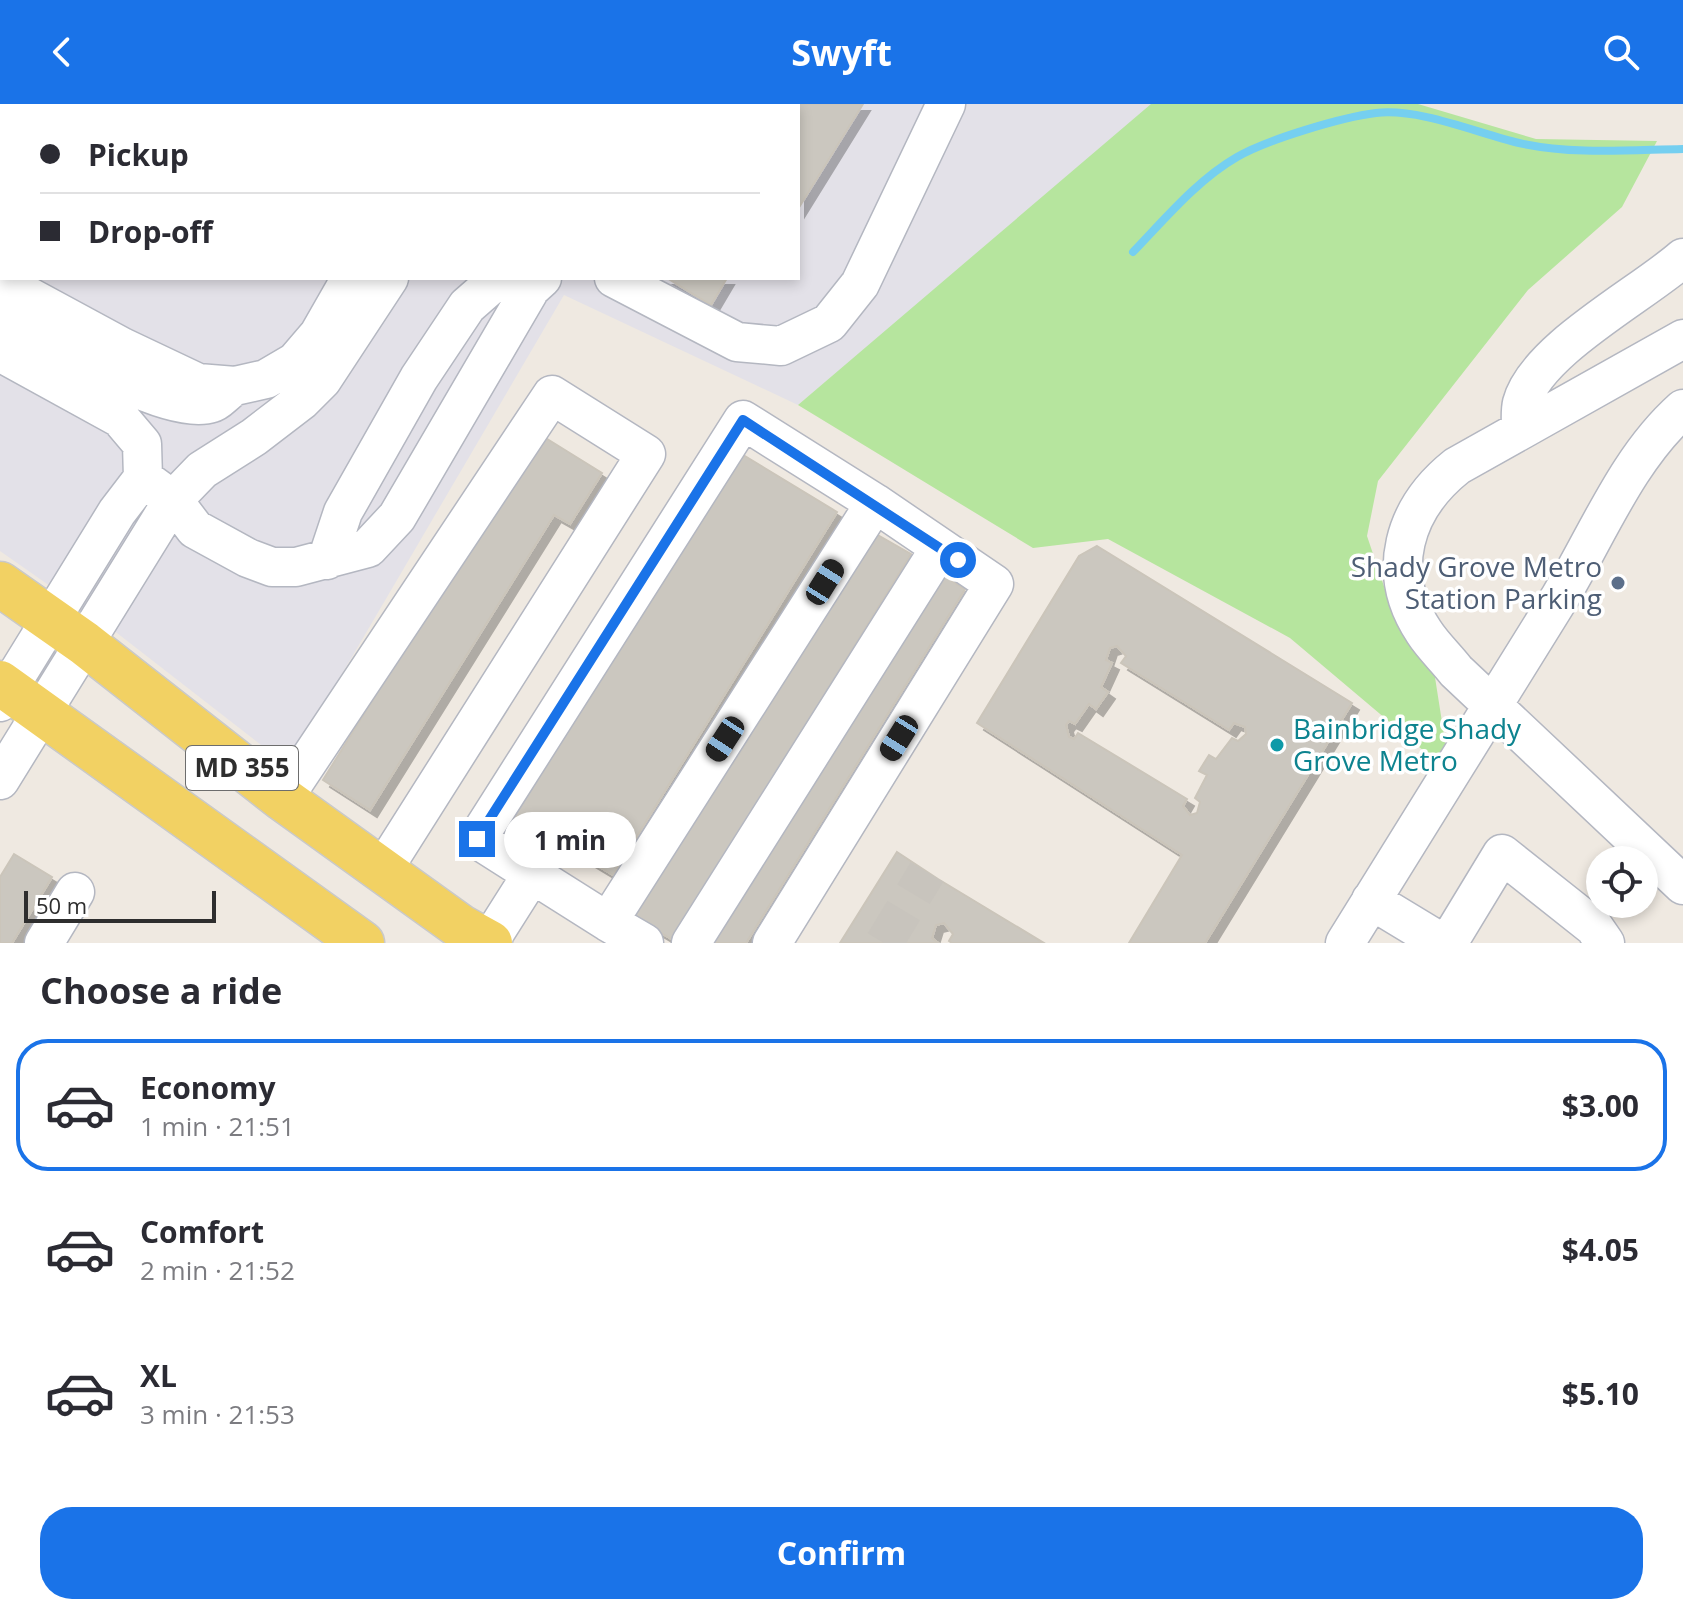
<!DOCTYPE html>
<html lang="en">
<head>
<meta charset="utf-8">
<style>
  :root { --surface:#fff; --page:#f2f2f3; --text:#2b2b33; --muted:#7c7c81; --line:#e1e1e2; --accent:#1a73e8 }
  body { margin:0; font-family:"Open Sans",sans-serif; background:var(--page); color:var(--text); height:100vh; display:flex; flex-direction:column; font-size:30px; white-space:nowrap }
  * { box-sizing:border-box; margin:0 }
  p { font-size:26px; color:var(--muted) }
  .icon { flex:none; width:44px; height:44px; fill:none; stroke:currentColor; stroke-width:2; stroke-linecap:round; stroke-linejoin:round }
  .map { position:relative; height:839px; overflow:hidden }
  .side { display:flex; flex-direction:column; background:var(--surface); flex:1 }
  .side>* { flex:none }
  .guide { position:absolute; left:0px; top:0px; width:800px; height:176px; box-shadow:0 4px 12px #0003; display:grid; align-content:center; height:176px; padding:0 40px; background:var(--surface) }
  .controls { position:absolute; left:1586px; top:742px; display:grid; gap:16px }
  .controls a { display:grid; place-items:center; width:72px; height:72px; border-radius:50%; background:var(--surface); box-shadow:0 4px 12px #0003; font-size:40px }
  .scale { position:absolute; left:24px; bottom:20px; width:192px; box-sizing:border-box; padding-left:8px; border:4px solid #2e2e2e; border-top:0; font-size:22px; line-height:28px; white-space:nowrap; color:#2e2e2e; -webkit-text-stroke:6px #fff; paint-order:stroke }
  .end { position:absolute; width:36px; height:36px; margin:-18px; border:10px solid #1a73e8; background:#fff; box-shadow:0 0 0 4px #fff }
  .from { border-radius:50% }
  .bubble { position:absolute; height:56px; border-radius:28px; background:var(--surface); box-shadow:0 4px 12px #0003; font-size:26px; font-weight:700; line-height:56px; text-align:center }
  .car { position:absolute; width:24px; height:48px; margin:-24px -12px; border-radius:10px; box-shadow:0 0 6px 2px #0007; background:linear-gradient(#222 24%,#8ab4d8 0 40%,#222 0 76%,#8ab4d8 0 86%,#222 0) }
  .guide b { display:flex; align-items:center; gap:28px; height:76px; font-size:30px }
  .guide b+b { border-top:2px solid var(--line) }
  .guide i { width:20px; height:20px; background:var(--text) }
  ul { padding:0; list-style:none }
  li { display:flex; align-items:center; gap:24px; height:132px; margin:0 16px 12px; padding:0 24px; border:4px solid transparent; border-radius:32px }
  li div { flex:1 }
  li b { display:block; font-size:30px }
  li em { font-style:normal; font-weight:700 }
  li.on { border-color:var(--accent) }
  li>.icon { width:72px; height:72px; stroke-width:1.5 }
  h2 { padding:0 40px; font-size:36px; line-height:96px }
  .primary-button { display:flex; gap:16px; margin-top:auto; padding:16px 40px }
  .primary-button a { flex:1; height:92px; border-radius:32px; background:var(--accent); color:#fff; font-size:32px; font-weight:700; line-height:92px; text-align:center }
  header { display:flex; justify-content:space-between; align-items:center; height:104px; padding:0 40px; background:var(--accent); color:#fff; font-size:36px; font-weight:700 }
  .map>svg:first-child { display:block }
  .industrial { fill:#e3e1e8; fill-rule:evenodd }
  .green { fill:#b6e59e }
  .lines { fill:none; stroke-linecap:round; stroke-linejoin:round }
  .stream { stroke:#75cff0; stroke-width:8 }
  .building { fill:#cbc7bf; stroke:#cbc5ba; stroke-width:2; fill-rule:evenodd; filter:url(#shadow) }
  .minor-tunnel { stroke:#c8c4bd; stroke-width:38; stroke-dasharray:38 19; stroke-linecap:butt }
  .minor-casing { stroke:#b4b7c1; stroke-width:41 }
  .major-casing { stroke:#c9c9c9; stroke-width:47 }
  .minor { stroke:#fff; stroke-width:38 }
  .major { stroke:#f2d163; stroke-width:44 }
  .route { stroke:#1a73e8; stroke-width:10 }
  .service-dot { fill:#5c6f8a; stroke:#fff; stroke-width:3 }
  .culture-dot { fill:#0f9aa8; stroke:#fff; stroke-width:3 }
  .labels { text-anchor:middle; stroke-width:7; stroke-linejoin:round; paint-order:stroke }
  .shield { fill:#fff; stroke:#6d6d6d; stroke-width:2 }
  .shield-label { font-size:26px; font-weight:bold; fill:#2e2e2e }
  .service-label { font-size:28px; fill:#4e5e75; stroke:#fff; text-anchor:end }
  .culture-label { font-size:28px; fill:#0d838f; stroke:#fff; text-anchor:start }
</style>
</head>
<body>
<header><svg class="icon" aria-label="back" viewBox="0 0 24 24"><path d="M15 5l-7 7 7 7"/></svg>Swyft<svg class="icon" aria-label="search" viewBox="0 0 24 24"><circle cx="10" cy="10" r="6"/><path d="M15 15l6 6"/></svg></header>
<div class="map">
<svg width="1683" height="839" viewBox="0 0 1683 839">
  <defs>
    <filter id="shadow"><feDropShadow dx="7" dy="7" stdDeviation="0" flood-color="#0004"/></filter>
  </defs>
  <rect width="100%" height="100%" fill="#efe9e1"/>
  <!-- industrial -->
  <path class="industrial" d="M0 0H1158L798 301 564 191 288 662 117 529 0 447ZM2 2H798V174H2Z"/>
  <!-- green -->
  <path class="green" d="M1151 0H1418L1536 35 1657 37 1622 103 1528 186 1378 377 1367 432 1395 515 1434 567 1450 669 1290 534 1108 435 1033 444 798 301Z"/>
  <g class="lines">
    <!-- stream -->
    <path class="stream" d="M1133 148C1164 116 1197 76 1237 53 1266 36 1342 13 1376 9 1420 4 1477 29 1519 39 1573 51 1628 46 1683 45"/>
  </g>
  <!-- building -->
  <path class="building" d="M0 0H40L2 2 0 73Z
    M609 0H863L798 105V2Z
    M667 174H727L711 201Z
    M544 333 602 369 570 420 554 411 370 706 323 676 506 381Z
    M735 346 837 408 613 771 510 709Z
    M869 426 911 450 673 836 631 811Z
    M1097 442 1352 599 1205 839H1129L1182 751 977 619 1079 452ZM1117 542 1126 552 1121 559 1229 626 1234 619 1245 623 1246 630 1238 637 1232 634 1216 655 1209 651 1199 667 1207 671 1195 694 1200 698 1197 709 1190 711 1183 702 1187 695 1078 629 1074 635 1069 633 1066 621 1069 617 1075 620 1089 600 1096 605 1108 588 1101 583 1112 559 1106 556 1110 544Z
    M934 466 965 485 746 839H703Z
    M897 748 938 775 1044 839H952L949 837 953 830 944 819 936 821 932 834 938 839H840Z
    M14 750 52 773 12 839H0V773Z"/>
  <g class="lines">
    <!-- minor-tunnel -->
    <path class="minor-tunnel" d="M884 839 927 768"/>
    <defs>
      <path id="minor" d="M138 0 142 2
        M339 0 350 2
        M517 0 521 2
        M419 2 423 0
        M456 2 457 0
        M614 174 737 238 781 242 829 219 860 180 946 0
        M0 177 122 243 198 279 235 282 266 275 295 258 319 230 351 174
        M0 209C44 234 165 315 212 299 217 298 223 291 227 288
        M1683 235 1457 362C1404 404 1384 468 1424 528 1433 542 1446 554 1456 567L1683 781
        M0 248 120 314 142 340 143 374 117 408 0 598
        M1521 324C1521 316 1520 307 1522 299 1536 246 1641 191 1683 154
        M143 374 173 396 195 425 248 454 272 463H296L368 444 397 413 531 184 542 174
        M327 456 343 408 419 274 467 202 499 174
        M0 676 173 396 202 366 254 333 301 297 322 276 389 174
        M283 695 552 291 646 350 382 767
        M1371 796 1442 839
        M608 818 644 839
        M489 838 532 770 608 818 875 399 743 316 477 735 532 770
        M44 839 75 788
        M691 839 940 444
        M772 839 994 480 875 399
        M1345 839C1416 723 1489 609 1560 493 1598 430 1627 355 1683 305
        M1448 839 1502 750 1594 823 1605 839"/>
      <path id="major" d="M0 480 84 539 283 695 461 823 490 839
        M0 579 362 839"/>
    </defs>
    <!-- minor casing -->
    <use href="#minor" class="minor-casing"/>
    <!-- major casing -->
    <use href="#major" class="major-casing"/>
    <!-- minor -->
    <use href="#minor" class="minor"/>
    <!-- major -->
    <use href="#major" class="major"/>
  </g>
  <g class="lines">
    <!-- route -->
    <path class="route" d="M477 735 743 316 958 456"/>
  </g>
  <!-- markers -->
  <circle class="service-dot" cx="1618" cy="479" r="8"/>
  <circle class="culture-dot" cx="1277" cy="641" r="8"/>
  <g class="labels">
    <!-- shield labels -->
    <rect class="shield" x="186" y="642" width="112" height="44" rx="6"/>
    <g class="shield-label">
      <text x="242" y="673">MD 355</text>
    </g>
    <!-- service labels -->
    <g class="service-label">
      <text x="1602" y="473">Shady Grove Metro<tspan x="1602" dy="32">Station Parking</tspan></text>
    </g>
    <!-- culture labels -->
    <g class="culture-label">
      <text x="1293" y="635">Bainbridge Shady<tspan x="1293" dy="32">Grove Metro</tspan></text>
    </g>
  </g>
</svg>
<div class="controls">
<a><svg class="icon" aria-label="locate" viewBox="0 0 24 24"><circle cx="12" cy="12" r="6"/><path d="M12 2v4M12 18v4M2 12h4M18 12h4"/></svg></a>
</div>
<div class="scale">50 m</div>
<i class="end from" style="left:958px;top:456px"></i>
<i class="end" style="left:477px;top:735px"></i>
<div class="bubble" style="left:504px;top:708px;width:132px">1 min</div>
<i class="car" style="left:825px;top:478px;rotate:32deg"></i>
<i class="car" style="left:899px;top:634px;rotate:212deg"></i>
<i class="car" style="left:725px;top:635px;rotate:213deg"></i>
<div class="guide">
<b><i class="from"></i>Pickup</b>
<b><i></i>Drop-off</b>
</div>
</div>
<section class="side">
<h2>Choose a ride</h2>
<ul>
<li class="on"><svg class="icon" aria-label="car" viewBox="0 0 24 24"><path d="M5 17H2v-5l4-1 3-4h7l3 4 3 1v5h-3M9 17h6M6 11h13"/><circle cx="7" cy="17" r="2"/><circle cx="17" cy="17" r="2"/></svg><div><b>Economy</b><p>1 min · 21:51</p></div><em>$3.00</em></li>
<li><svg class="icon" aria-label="car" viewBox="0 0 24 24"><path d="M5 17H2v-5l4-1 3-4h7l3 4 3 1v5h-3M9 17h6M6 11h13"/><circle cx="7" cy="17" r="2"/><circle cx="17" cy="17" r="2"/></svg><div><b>Comfort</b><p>2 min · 21:52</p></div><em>$4.05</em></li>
<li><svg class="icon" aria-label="car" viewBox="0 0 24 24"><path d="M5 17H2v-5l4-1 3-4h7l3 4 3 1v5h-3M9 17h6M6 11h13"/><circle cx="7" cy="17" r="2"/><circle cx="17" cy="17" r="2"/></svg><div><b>XL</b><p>3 min · 21:53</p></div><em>$5.10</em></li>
</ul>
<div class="primary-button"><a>Confirm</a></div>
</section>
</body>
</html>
